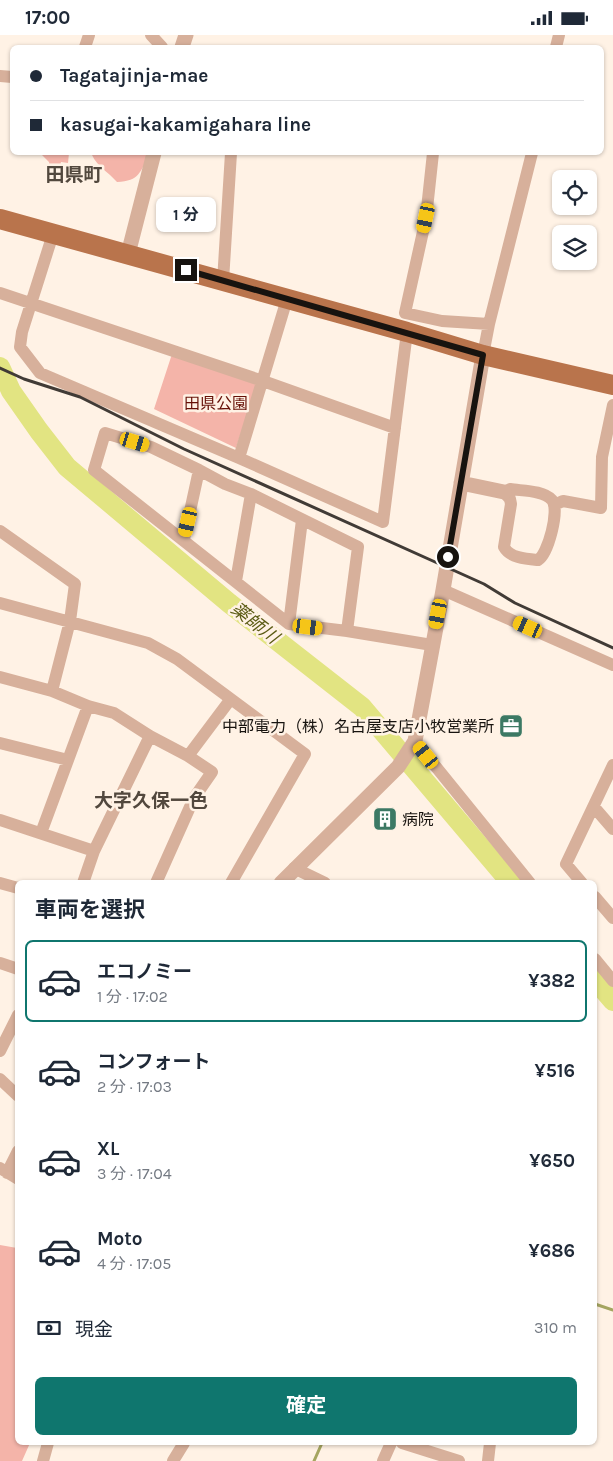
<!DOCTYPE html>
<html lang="ja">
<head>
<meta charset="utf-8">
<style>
  :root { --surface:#fff; --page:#f2f2f3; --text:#1f2937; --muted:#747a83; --line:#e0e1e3; --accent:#0f766e }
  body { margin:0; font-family:Karla,"Noto Sans JP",sans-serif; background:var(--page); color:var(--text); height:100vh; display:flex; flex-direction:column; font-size:19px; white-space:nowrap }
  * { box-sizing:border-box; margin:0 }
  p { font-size:16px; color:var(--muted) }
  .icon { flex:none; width:28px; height:28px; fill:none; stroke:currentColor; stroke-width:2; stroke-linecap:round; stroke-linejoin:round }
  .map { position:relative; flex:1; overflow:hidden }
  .panel { position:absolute; left:15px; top:845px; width:582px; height:565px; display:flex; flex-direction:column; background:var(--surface); border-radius:8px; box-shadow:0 1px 4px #0004 }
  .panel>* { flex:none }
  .banner { position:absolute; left:10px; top:10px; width:594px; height:110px; border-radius:8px; box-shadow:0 1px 4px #0004; display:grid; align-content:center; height:110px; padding:0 20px; background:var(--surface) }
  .buttons { position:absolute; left:552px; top:135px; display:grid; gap:10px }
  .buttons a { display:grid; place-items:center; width:45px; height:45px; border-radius:8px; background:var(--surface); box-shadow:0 1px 4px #0004; font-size:25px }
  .end { position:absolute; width:22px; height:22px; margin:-11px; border:6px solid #17130f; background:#fff; box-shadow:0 0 0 2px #fff }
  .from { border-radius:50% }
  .bubble { position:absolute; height:35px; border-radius:8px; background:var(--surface); box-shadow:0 1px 4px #0004; font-size:16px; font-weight:700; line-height:35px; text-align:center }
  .car { position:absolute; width:15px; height:30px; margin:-15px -8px; border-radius:6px; box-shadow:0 0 4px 1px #0007; background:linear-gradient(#f5c518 24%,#345 0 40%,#f5c518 0 76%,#345 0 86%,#f5c518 0) }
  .banner b { display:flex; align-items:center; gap:18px; height:48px; font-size:19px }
  .banner b+b { border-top:1px solid var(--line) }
  .banner i { width:12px; height:12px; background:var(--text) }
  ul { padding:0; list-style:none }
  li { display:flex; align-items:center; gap:15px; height:82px; margin:0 10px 8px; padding:0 10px; border:2px solid transparent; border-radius:8px }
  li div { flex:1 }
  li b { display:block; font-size:19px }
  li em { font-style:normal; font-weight:700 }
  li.active { border-color:var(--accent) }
  li>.icon { width:45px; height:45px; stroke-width:1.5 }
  h2 { padding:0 20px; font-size:22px; line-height:60px }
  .pay { display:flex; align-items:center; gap:12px; height:55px; padding:0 20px; font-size:19px }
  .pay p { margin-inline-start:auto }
  .cta { display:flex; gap:10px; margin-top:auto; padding:10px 20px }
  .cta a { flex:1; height:58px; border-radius:8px; background:var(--accent); color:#fff; font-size:20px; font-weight:700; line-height:58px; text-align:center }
  .status { display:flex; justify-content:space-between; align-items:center; height:35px; padding:0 25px; background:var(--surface); direction:ltr }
  .status svg { height:14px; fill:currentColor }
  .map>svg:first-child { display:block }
  .green { fill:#f4b4a9 }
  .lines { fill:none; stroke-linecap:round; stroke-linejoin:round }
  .stream { stroke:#a5a560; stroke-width:3 }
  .river { stroke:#e2e482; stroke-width:20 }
  .minor { stroke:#d7b09b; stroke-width:12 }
  .tertiary { stroke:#d7b09b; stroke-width:15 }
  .primary { stroke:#b9744c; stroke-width:20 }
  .rail { stroke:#413b36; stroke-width:3 }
  .route { stroke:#17130f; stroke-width:6 }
  .labels { text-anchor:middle; stroke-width:5; stroke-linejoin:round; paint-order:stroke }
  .park-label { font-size:16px; fill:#661007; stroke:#fff2e5 }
  .poi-label { font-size:16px; fill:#17130f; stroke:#fff2e5; text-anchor:end }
  .water-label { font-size:18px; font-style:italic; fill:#5b5b13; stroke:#fff2e5 }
  .quarter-label { font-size:19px; font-weight:bold; fill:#52483e; stroke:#fff2e5 }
</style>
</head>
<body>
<div class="status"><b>17:00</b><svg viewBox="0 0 49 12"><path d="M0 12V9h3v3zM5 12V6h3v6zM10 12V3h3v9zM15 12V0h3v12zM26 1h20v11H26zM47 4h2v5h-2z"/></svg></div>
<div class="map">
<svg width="613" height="1426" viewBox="0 0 613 1426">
  <rect width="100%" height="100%" fill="#fff2e5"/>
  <!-- green -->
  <path class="green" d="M45 118H69L68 128 61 127 60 131 55 134 50 133 49 127 42 120Z
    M96 118H150C140 137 140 146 117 147 108 137 97 131 92 120Z
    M172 319 257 349 236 413 154 374Z
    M0 1210 17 1213 18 1408H30L22 1426H0Z"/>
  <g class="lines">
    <!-- stream -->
    <path class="stream" d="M595 1269 613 1275
      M314 1426 322 1408"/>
    <!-- river -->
    <path class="river" d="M0 332 11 356 39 396 67 432 229 568 362 672 511 848
      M595 945 613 966"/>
    <!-- minor -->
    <path class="minor" d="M151 0 162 12
      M85 12 89 0
      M556 12 559 0
      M0 41 12 42
      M433 118 426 183 405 278 442 286 489 289
      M53 199 22 297 20 312 40 338 239 423 383 487 407 297
      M223 246 231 118
      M0 258 263 346 395 393
      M483 320 489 289 532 118
      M239 423 287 264
      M199 435 225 449 251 459 358 512 347 596
      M510 454C522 456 543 455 552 465 560 475 548 519 538 525 526 524 510 523 504 512L511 469 510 464 504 457Z
      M554 470 563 466 601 473 602 422 613 370
      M0 496 75 549 70 586 52 656
      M184 504 199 435 151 412 105 398 94 435 289 589 347 596 432 610
      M236 546 251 459
      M443 555 613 630
      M0 568 148 608 177 624 305 719 231 848
      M289 589 302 485
      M0 642 52 656 88 671 114 678 150 701 188 721 212 737 194 763 156 848
      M415 706 530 848
      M0 708 68 725
      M188 721 230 665
      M594 772 613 794
      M0 785 94 816
      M41 798 88 671
      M294 833 325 848
      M0 848 18 853
      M83 848 94 816 150 701
      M582 848 566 829 613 730
      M595 862 613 883
      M595 924 613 946
      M0 928 18 934
      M0 1016 18 980
      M0 1044 18 1061
      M0 1133 18 1144
      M7 1138 18 1116
      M402 1408 459 1426
      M43 1426 48 1408
      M173 1426 184 1408
      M383 1426 391 1408
      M488 1426 490 1408"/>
    <!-- tertiary -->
    <path class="tertiary" d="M182 12 186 0
      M128 219 154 118
      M461 448 504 457
      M281 848 398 732 415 706 443 555 483 320"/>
    <!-- primary -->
    <path class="primary" d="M0 184 407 297 483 320 613 350"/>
    <!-- rail -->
    <path class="rail" d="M0 333 24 344 80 362 184 414 484 549 515 568 613 613"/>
  </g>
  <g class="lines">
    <!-- route -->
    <path class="route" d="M186 235 483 320 448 522"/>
  </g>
  <!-- icons -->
  <defs>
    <symbol id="office-square" viewBox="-11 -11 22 22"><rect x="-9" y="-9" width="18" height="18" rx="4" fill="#3c7964" stroke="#fff2e5"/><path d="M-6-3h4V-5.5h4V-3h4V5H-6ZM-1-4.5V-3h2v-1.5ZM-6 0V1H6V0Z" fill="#fff"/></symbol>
    <symbol id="building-square" viewBox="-11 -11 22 22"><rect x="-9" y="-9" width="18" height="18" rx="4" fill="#3c7964" stroke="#fff2e5"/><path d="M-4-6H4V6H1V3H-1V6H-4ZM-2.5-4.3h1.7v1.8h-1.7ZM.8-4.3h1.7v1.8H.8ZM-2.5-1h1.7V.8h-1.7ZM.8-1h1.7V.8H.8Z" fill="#fff"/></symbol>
  </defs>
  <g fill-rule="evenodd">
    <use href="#office-square" x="497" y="677" width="28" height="28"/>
    <use href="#building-square" x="371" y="770" width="28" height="28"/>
  </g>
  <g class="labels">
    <!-- park labels -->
    <g class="park-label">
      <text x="216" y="374">田県公園</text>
    </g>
    <!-- poi labels -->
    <g class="poi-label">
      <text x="494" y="697">中部電力（株）名古屋支店小牧営業所</text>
      <text x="402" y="790" text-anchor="start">病院</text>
    </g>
    <!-- water labels -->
    <g class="water-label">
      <text transform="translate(255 588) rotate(38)" y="6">薬師川</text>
    </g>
    <!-- quarter labels -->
    <g class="quarter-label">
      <text x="74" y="146">田県町</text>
      <text x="151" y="772">大字久保一色</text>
    </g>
  </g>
</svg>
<div class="buttons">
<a><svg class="icon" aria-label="locate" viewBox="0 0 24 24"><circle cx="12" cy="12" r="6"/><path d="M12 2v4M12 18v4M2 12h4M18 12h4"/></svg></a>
<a><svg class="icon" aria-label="layers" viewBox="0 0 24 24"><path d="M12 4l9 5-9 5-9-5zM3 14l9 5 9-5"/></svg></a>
</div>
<i class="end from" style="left:448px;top:522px"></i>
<i class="end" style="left:186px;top:235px"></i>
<div class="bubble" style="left:156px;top:162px;width:60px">1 分</div>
<i class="car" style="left:426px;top:183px;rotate:192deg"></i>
<i class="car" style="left:135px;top:407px;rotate:107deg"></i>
<i class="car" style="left:188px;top:487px;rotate:193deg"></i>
<i class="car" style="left:438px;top:579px;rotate:191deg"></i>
<i class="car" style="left:308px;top:592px;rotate:97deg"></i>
<i class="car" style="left:528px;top:592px;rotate:294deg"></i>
<i class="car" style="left:426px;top:720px;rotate:321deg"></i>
<div class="banner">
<b><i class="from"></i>Tagatajinja-mae</b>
<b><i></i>kasugai-kakamigahara line</b>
</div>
<section class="panel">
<h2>車両を選択</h2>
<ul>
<li class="active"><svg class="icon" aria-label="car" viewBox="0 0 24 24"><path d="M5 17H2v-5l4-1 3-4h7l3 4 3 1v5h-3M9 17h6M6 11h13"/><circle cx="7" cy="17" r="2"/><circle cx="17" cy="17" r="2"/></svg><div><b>エコノミー</b><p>1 分 · 17:02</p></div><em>¥382</em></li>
<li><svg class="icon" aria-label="car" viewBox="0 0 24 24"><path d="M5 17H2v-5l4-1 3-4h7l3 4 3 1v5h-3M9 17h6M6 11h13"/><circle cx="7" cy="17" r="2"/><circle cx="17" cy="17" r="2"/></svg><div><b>コンフォート</b><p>2 分 · 17:03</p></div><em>¥516</em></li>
<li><svg class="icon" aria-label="car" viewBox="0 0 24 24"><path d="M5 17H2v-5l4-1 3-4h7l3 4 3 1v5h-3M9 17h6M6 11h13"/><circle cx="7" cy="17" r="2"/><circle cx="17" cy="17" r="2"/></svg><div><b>XL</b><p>3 分 · 17:04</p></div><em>¥650</em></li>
<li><svg class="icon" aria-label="car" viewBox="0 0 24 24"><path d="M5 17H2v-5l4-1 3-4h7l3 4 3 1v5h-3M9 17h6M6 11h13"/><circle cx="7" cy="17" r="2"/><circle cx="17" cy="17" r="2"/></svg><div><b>Moto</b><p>4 分 · 17:05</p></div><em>¥686</em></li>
</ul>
<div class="pay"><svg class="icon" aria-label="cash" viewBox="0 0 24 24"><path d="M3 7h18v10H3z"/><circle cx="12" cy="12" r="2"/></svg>現金<p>310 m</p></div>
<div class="cta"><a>確定</a></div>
</section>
</div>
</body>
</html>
